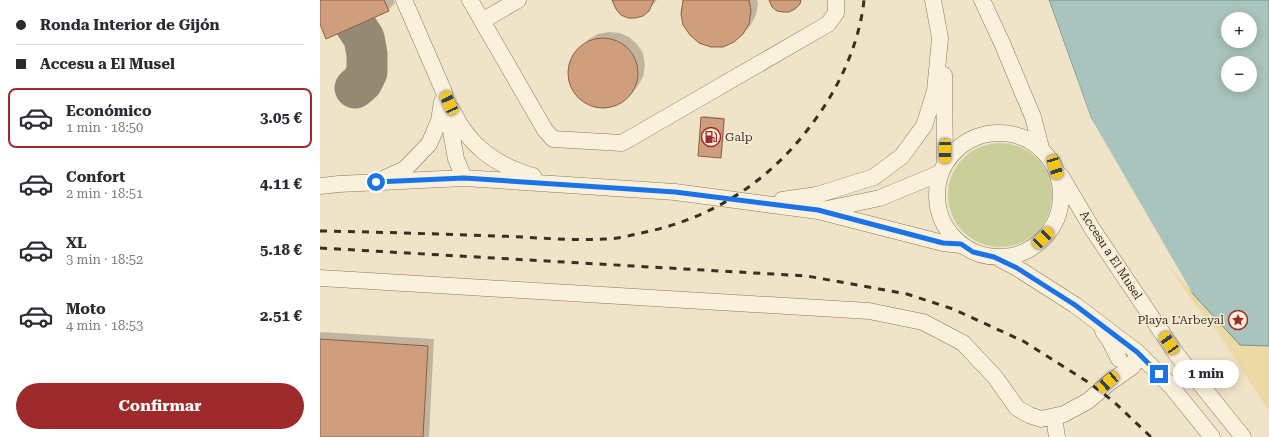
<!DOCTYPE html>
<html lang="es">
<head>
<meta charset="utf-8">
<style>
  :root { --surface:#fff; --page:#f7f7f7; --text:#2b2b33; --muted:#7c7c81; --line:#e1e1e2; --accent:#9e2a2b }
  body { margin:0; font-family:"Roboto Serif",serif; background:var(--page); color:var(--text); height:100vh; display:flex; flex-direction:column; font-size:15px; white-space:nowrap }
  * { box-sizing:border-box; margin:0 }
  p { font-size:13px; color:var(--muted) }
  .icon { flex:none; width:22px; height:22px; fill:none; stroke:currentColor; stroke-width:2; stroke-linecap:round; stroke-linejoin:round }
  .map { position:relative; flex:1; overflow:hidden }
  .details { display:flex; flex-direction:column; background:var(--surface); width:320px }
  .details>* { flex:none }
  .banner { display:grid; align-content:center; height:88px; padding:0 16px; background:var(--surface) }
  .controls { position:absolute; left:901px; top:12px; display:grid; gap:8px }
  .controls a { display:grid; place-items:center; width:36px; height:36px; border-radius:50%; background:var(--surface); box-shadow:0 2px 10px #0003; font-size:20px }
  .end { position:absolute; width:18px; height:18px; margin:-9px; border:5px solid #1a73e8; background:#fff; box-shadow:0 0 0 2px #fff }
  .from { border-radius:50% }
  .bubble { position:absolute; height:28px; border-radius:14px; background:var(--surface); box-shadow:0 2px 10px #0003; font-size:13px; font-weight:700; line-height:28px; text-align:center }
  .car { position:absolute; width:12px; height:24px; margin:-12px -6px; border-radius:5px; box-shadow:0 0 3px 1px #0007; background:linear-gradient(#f5c518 24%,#345 0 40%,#f5c518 0 76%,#345 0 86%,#f5c518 0) }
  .banner b { display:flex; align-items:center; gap:14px; height:38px; font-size:15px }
  .banner b+b { border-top:1px solid var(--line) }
  .banner i { width:10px; height:10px; background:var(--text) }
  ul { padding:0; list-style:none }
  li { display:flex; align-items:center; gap:12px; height:60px; margin:0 8px 6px; padding:0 8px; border:2px solid transparent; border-radius:8px }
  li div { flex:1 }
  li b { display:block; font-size:15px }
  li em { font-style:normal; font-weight:700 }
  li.selected { border-color:var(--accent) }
  li>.icon { width:36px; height:36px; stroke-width:1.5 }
  .action { display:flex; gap:8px; margin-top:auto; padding:8px 16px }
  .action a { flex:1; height:46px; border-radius:24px; background:var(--accent); color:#fff; font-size:16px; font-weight:700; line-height:46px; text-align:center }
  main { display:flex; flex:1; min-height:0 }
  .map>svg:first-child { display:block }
  .green { fill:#c9cf9b }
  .sand { fill:#ecd9a5 }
  .water { fill:#a9c4bc; stroke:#6f938a; fill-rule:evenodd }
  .pier { fill:#f0e4c8 }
  .shadow { fill:#0003 }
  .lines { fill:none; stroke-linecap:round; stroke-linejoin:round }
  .taxiway { stroke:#968974; stroke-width:41 }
  .building { fill:#cf9f7d; stroke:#8d5f41 }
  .minor-casing { stroke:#8d765c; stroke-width:17 }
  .minor { stroke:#faf1dc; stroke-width:16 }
  .rail { stroke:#3d2e20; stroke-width:3; stroke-dasharray:7 7; stroke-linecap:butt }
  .route { stroke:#1a73e8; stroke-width:5 }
  .labels { text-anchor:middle; stroke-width:3; stroke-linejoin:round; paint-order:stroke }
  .poi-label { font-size:12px; fill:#3d2e20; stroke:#f7eed8; text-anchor:start }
  .street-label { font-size:12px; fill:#3d2e20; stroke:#f7eed8 }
</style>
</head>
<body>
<main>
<section class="details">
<div class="banner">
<b><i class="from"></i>Ronda Interior de Gijón</b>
<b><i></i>Accesu a El Musel</b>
</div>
<ul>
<li class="selected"><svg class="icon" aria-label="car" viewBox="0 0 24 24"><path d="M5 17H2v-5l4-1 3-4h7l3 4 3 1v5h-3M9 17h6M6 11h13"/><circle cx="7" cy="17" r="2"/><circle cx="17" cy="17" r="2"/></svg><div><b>Económico</b><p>1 min · 18:50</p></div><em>3.05 €</em></li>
<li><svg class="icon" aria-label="car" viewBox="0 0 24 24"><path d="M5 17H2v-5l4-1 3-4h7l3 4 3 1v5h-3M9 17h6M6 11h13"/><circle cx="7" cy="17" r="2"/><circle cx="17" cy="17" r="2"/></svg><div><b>Confort</b><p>2 min · 18:51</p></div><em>4.11 €</em></li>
<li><svg class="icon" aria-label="car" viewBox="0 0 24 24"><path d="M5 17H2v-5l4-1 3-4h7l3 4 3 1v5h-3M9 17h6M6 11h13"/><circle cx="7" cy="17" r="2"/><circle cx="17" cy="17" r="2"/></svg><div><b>XL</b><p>3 min · 18:52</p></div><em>5.18 €</em></li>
<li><svg class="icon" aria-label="car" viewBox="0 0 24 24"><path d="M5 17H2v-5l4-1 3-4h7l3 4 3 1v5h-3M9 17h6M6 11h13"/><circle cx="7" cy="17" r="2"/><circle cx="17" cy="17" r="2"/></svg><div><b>Moto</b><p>4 min · 18:53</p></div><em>2.51 €</em></li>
</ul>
<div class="action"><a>Confirmar</a></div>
</section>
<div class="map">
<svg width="949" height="437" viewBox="0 0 949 437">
  <rect width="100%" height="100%" fill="#f0e4c8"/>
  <!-- green -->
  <path class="green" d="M628 195a52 52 0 1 1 104 0a52 52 0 1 1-104 0Z"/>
  <!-- sand -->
  <path class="sand" d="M847 264 872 292 949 276V411L899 334 876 306Z"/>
  <!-- water -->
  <path class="water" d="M729 0H949V346L920 345 873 294 808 206 771 118ZM908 19H930V41H908ZM908 63H930V85H908Z"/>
  <!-- pier -->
  <path class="pier" d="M727 0 729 1 771 118 873 294 857 275 806 207 769 118Z"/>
  <!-- shadow -->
  <path class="shadow" d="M0 0H74L75 3 68 10 0 22Z
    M293 0H337L328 10Z
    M364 0H437L438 4 436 15 430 26 423 33Z
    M289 32 300 33 309 37 317 44 323 53 325 65 323 77 317 87 310 95 301 103 290 107H278L267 104 257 96 251 86 249 75 250 65 254 55 269 39 278 34Z
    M384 116 405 118 402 155 400 157 382 118Z
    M1 332 114 339 109 437H0V333Z"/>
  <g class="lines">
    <!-- taxiway -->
    <path class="taxiway" d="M35 88 42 82 47 72V54L44 38 36 26"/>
  </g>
  <!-- building -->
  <path class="building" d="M0 0H64L69 11 6 39 0 24Z
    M292 0H334L329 11 323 16 315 18H308L301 15 296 9Z
    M363 0H429L431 11 429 24 423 34 414 42 403 47H391L379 43 370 35 363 25 361 14Z
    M449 0H481L480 4 475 9 469 12H463L457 11 452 7Z
    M248 73a35 35 0 1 1 70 0a35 35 0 1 1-70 0Z
    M381 117 404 119 401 158 378 156Z
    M0 339 108 346 103 437H0Z"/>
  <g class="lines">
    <defs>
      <path id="minor" d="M84 0 124 92 136 159 144 178
        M150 0 225 130 233 139 302 143 508 24 516 13V0
        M662 0 682 43 713 117 721 148
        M162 21 198 0
        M624 75 625 163
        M132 110C149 146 175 165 213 176
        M617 195a62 62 0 1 1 124 0a62 62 0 1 1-124 0Z
        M741 176 773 230 857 355 923 437
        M65 178 85 169 109 144 119 121 122 102
        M0 186 19 184 144 178 355 192 498 211 623 243 641 245
        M462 200 497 195 554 177 582 156 604 126 615 91 620 38 613 0
        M502 210 560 198 620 173
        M676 257 697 268 755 305 817 352 850 385 892 437
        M0 278 549 311 603 322 643 343 675 377 697 408 709 415 721 419 744 414 768 401 789 383 813 366 817 352
        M783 331 790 341 799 359
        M734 417 737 437"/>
    </defs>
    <!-- minor casing -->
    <use href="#minor" class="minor-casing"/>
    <!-- minor -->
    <use href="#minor" class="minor"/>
    <!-- rail -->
    <path class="rail" d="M0 231C59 232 118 234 177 236 213 237 249 241 284 239 296 239 309 236 321 233 387 220 443 186 485 133 515 96 539 48 544 0
      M0 248 487 276 587 294 633 309 703 341 768 382 793 401 831 437"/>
  </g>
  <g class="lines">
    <!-- route -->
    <path class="route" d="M56 182 144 178 355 192 498 210 623 243 641 244 653 252 674 257 697 268 755 305 817 352 839 374"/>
  </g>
  <!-- icons -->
  <defs>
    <symbol id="fuel-ring" viewBox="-11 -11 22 22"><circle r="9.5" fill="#f7eed8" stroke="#9e2a2b" stroke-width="1.5"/><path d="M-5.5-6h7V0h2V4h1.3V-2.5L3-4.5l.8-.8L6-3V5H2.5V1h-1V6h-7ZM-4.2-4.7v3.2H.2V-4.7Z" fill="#9e2a2b"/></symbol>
    <symbol id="sight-ring" viewBox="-11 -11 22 22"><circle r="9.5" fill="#f7eed8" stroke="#9e2a2b" stroke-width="1.5"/><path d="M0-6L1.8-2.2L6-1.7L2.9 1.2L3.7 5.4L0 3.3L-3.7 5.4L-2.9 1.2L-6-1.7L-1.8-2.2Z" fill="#9e2a2b"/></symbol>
  </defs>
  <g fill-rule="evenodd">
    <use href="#fuel-ring" x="380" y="126" width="22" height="22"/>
    <use href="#sight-ring" x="907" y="309" width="22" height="22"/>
  </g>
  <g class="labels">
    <!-- poi labels -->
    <g class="poi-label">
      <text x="405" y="141">Galp</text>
      <text x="904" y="324" text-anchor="end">Playa L'Arbeyal</text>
    </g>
    <!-- street labels -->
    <g class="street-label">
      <text transform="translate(791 255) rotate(57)" y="4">Accesu a El Musel</text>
    </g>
  </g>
</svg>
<div class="controls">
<a>+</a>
<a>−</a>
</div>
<i class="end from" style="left:56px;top:182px"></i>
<i class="end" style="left:839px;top:374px"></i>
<div class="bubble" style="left:853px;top:360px;width:66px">1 min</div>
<i class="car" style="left:129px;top:103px;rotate:335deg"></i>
<i class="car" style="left:625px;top:151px;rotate:181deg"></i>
<i class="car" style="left:735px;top:167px;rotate:163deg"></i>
<i class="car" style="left:723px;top:238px;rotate:45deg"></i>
<i class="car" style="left:849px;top:343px;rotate:326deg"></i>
<i class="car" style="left:788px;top:382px;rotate:228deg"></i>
</div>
</main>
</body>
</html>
